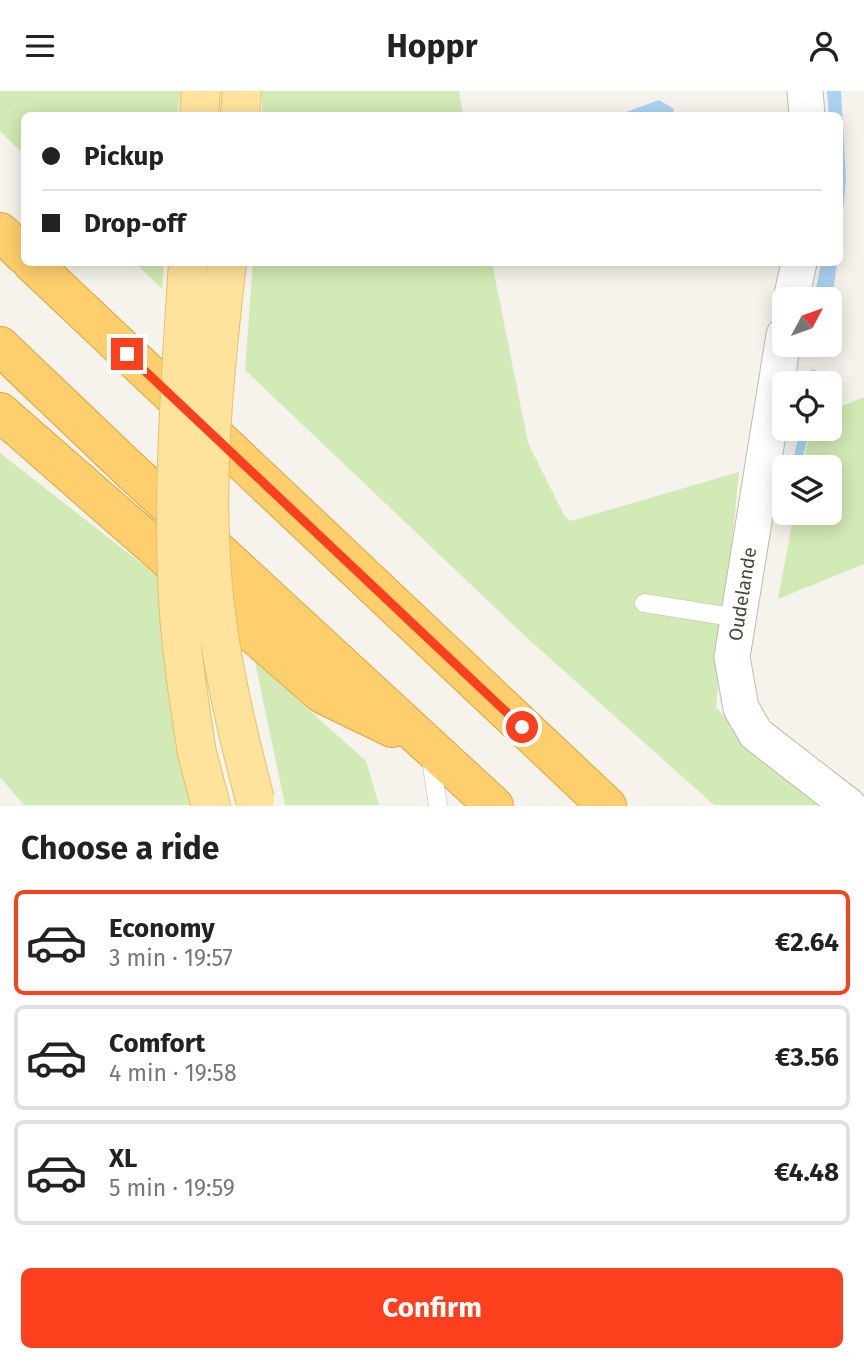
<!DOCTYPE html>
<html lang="en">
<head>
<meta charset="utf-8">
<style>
  :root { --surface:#fff; --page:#f2f2f2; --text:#222; --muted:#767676; --line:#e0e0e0; --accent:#fc3f1d }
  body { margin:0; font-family:"Fira Sans",sans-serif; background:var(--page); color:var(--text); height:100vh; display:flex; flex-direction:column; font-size:26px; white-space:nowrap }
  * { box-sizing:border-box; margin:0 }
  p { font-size:23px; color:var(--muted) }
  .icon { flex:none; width:38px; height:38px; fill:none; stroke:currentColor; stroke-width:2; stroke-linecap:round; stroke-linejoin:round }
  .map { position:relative; height:715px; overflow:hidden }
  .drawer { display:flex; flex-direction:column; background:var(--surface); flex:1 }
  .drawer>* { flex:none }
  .guide { position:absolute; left:21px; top:21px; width:822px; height:154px; border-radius:10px; box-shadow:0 4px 18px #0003; display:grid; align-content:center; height:154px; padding:0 21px; background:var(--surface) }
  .needle { width:46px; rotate:49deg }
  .fabs { position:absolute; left:772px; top:196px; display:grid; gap:14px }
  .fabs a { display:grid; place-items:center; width:70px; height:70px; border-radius:10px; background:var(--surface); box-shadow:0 4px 18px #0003; font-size:35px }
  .end { position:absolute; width:32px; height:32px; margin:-16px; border:9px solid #fc3f1d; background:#fff; box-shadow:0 0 0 4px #fff }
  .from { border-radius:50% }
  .guide b { display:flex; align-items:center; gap:24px; height:66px; font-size:26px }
  .guide b+b { border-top:2px solid var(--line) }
  .guide i { width:18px; height:18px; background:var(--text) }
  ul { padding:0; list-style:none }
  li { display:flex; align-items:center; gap:21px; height:105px; margin:0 14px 10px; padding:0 7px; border:4px solid var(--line); border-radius:10px }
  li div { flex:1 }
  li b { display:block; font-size:26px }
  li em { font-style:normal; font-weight:700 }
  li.selected { border-color:var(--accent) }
  li>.icon { width:63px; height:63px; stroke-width:1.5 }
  h2 { padding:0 21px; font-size:32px; line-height:84px }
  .action { display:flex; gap:14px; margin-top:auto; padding:14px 21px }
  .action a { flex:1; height:80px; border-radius:10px; background:var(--accent); color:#fff; font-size:28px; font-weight:700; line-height:80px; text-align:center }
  header { display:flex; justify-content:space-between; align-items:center; height:91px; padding:0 21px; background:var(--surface); font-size:32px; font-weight:700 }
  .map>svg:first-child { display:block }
  .green { fill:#d2eab5 }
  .water { fill:#a9d4f2 }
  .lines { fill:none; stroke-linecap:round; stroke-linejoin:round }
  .stream { stroke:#a9d4f2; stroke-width:9 }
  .service-casing { stroke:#c2bbae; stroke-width:19 }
  .minor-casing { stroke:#c2bbae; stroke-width:37 }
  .primary-casing { stroke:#e6c16a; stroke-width:40 }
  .motorway-casing { stroke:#e0a43c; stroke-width:40 }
  .service { stroke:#fff; stroke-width:18 }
  .minor { stroke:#fff; stroke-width:35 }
  .primary { stroke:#ffe39c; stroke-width:38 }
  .motorway { stroke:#ffcf6e; stroke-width:38 }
  .primary-bridge-casing { stroke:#e6c16a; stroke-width:40; stroke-linecap:butt }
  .primary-bridge { stroke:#ffe39c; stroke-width:38 }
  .route { stroke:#fc3f1d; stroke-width:9 }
  .labels { text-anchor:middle; stroke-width:5; stroke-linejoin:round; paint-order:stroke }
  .street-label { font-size:19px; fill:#4b4439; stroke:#fff }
</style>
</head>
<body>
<header><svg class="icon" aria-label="menu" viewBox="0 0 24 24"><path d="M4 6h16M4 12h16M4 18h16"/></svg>Hoppr<svg class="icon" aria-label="person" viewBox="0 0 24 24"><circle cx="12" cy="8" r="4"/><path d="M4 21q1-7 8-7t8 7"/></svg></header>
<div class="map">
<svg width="864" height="715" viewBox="0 0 864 715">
  <rect width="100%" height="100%" fill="#f6f3ec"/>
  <!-- green -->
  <path class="green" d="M0 0H181L177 24H24V64L0 40Z
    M262 0H459L463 24H262Z
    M135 172H164L162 198Z
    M253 172H492L528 352 565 426 571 430 739 381 716 617 784 682 826 714H714L526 546 245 279Z
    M864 306V473L778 508 794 422H830V376H803L810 338H830V320Z
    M0 362 160 487 196 714H24L0 686Z
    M255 571 366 670 379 714H285Z"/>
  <!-- water -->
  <path class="water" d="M827 0H841L846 88 840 153V24H829Z
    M659 9 674 18 672 24H618Z
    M821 172H837L830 225V208H814Z"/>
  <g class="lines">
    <!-- stream -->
    <path class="stream" d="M812 292 813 283
      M796 376 805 338
      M786 424V422"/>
    <defs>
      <path id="service" d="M644 512 738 527
        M430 662 438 715"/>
      <path id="minor" d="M805 0 807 24
        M791 208 799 172
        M784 244 732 566 741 617 756 643 849 715"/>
      <path id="primary" d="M199 24 201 0
        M240 24 242 0
        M197 662 211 715"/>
      <path id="motorway" d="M0 141 24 164
        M32 172 607 715
        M0 255 130 379 494 715
        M0 321 322 603 392 637"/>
    </defs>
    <!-- service casing -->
    <use href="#service" class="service-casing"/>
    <!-- minor casing -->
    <use href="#minor" class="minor-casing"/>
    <!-- primary casing -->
    <use href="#primary" class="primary-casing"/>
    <!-- motorway casing -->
    <use href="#motorway" class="motorway-casing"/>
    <!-- service -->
    <use href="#service" class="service"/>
    <!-- minor -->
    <use href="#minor" class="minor"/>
    <!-- primary -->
    <use href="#primary" class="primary"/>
    <!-- motorway -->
    <use href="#motorway" class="motorway"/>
    <defs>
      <path id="primary-bridge" d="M188 172C181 284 172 396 178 508 181 560 189 611 197 662
        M227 172C213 291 200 417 218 537 226 595 240 652 255 709"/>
    </defs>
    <!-- primary-bridge casing -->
    <use href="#primary-bridge" class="primary-bridge-casing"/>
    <!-- primary-bridge -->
    <use href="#primary-bridge" class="primary-bridge"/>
  </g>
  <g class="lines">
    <!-- route -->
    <path class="route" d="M127 263 522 636"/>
  </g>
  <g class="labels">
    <!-- street labels -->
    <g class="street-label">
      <text transform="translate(742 503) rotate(-81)" y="7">Oudelande</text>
    </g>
  </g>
</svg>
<div class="fabs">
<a><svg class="needle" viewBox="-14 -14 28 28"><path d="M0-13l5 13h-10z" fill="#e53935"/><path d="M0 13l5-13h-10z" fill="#767676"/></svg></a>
<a><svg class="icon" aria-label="locate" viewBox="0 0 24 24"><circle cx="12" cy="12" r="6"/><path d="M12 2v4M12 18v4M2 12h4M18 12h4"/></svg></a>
<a><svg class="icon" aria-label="layers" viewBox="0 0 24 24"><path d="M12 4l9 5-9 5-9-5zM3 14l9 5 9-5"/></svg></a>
</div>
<i class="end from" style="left:522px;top:636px"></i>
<i class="end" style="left:127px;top:263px"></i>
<div class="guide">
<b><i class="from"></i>Pickup</b>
<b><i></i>Drop-off</b>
</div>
</div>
<section class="drawer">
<h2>Choose a ride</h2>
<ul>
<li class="selected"><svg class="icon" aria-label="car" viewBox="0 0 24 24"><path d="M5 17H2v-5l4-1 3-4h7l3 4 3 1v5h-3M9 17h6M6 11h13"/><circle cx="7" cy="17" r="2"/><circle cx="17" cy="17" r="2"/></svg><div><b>Economy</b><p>3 min · 19:57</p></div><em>€2.64</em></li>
<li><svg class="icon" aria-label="car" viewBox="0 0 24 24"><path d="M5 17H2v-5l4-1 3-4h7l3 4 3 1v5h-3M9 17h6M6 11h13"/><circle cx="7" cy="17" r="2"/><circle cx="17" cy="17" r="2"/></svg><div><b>Comfort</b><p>4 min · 19:58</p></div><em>€3.56</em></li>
<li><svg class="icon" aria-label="car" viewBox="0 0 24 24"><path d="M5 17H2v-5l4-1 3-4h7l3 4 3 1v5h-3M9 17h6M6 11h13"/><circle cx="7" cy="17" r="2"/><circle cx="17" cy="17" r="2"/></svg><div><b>XL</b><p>5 min · 19:59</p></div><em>€4.48</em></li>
</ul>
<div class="action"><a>Confirm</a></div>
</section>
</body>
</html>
